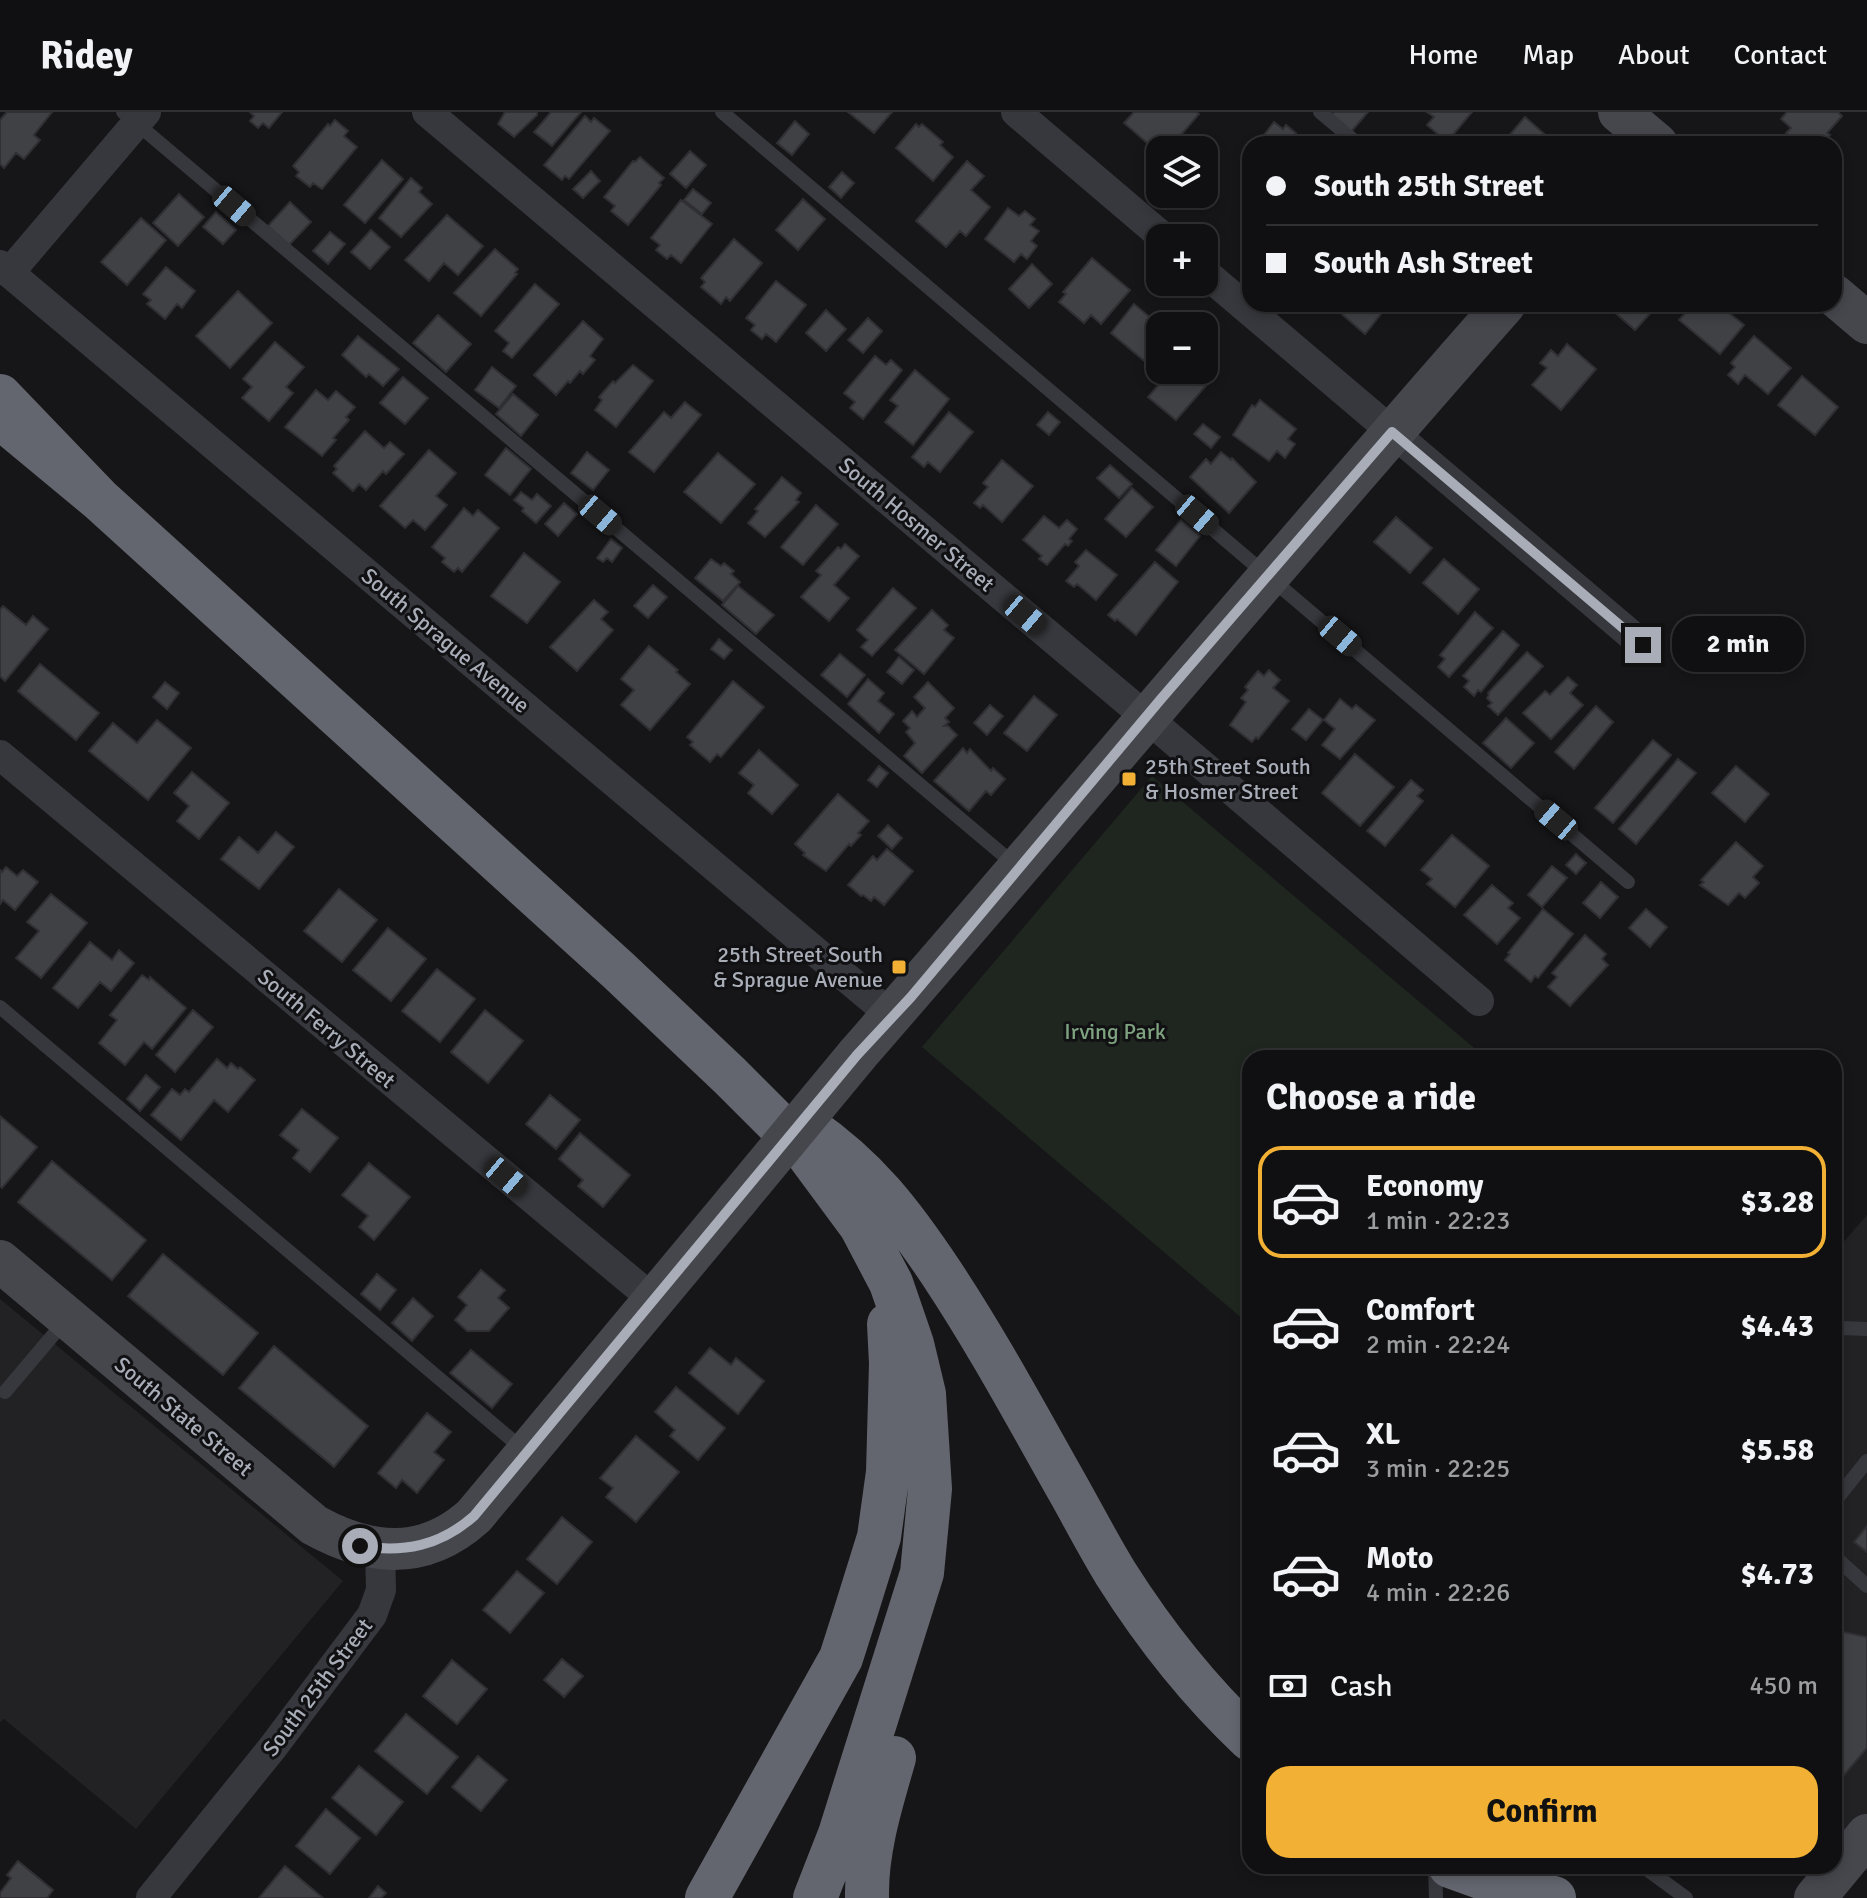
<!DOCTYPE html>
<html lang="en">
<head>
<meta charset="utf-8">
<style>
  :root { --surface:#101012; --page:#1e1e20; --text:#f1f3f6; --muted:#9c9d9f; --line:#303032; --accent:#f2b134 }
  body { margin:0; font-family:Signika,sans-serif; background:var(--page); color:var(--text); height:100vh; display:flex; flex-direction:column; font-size:30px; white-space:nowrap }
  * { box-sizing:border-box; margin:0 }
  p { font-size:26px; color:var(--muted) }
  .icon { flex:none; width:44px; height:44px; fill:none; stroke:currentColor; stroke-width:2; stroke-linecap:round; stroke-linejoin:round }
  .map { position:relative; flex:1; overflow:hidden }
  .details { position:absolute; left:1242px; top:938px; width:600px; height:824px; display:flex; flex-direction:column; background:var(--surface); border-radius:24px; box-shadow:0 4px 12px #0003,0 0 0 2px var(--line) }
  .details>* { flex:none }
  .top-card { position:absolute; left:1242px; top:24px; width:600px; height:176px; border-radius:24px; box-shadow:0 4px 12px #0003,0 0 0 2px var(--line); display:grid; align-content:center; height:176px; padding:0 24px; background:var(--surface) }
  .tools { position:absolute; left:1146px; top:24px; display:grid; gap:16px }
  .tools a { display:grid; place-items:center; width:72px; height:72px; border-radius:16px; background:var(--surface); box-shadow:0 4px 12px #0003,0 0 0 2px var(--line); font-size:40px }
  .end { position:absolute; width:36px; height:36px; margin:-18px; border:10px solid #a8adb8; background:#111; box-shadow:0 0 0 4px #111 }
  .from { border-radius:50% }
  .bubble { position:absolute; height:56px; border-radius:24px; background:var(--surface); box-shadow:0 4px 12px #0003,0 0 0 2px var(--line); font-size:26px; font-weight:700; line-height:56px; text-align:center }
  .car { position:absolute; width:24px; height:48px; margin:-24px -12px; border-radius:10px; box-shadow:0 0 6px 2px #0007; background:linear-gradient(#222 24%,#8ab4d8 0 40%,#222 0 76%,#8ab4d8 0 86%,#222 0) }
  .top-card b { display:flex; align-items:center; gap:28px; height:76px; font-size:30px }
  .top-card b+b { border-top:2px solid var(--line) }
  .top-card i { width:20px; height:20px; background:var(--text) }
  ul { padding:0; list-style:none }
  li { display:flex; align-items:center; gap:24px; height:112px; margin:0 16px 12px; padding:0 8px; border:4px solid transparent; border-radius:24px }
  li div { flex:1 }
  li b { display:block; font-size:30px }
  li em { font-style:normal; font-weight:700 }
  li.on { border-color:var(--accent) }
  li>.icon { width:72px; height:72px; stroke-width:1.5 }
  h2 { padding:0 24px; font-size:36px; line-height:96px }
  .pay { display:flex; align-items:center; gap:20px; height:88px; padding:0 24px; font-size:30px }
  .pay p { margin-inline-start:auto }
  .action { display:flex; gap:16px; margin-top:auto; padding:16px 24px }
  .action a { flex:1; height:92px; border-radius:24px; background:var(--accent); color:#111; font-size:32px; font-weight:700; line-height:92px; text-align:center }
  header { display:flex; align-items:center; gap:48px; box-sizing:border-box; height:112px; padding:0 40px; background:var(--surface); border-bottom:2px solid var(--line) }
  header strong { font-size:38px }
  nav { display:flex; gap:44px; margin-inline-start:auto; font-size:28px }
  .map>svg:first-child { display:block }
  .built { fill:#222225 }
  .green { fill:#1e261f }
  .building { fill:#404145; stroke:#303034; stroke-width:2 }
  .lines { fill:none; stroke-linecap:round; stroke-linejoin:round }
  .lane { stroke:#37383d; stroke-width:14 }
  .street { stroke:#37383d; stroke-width:30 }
  .secondary { stroke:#45474d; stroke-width:42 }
  .highway { stroke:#63666e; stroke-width:44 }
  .secondary-bridge { stroke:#45474d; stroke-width:42 }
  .route { stroke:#a8adb8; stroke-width:10 }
  .poi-dot { fill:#f2b134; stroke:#111113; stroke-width:3 }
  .labels { text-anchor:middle; stroke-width:6; stroke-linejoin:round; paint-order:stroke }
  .street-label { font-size:22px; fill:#a8adb8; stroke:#111113 }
  .poi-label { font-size:22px; fill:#a8adb8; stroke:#111113; text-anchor:start }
  .park-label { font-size:22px; fill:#7fa381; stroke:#111113 }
</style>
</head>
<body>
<header>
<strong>Ridey</strong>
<nav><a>Home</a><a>Map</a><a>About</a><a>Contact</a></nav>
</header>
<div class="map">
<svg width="1867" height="1786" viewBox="0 0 1867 1786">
  <rect width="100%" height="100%" fill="#161618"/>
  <!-- built -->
  <path class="built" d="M1867 1103V1759L1834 1754V1141Z
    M0 1187 343 1469 136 1717 4 1607 0 1610Z"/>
  <!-- green -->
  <path class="green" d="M1152 664 1486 946H1250V1213L922 935Z"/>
  <!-- building -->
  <path class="building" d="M7 0H52L34 23 40 28 24 47 16 41 4 56 0 52V8Z
    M250 0H282L269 16 263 11 258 16 250 9 254 4Z
    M505 0H537V3L514 25 498 12Z
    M551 0H581L552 34 534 20Z
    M848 0H892L874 21Z
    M1134 0H1196L1199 2 1168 38H1160V42L1124 11Z
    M1334 0H1368L1350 21 1330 4Z
    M1427 0H1472L1447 30 1427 13 1434 5Z
    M1787 0H1838L1842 4 1827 21 1830 23 1822 32H1808L1800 25 1796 30 1786 21 1791 16 1781 7Z
    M585 4 591 10 594 6 610 19 569 67 565 64 562 68 544 53Z
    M1525 5 1551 28 1548 32H1502Z
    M335 8 348 19 344 24 357 35 322 77 313 71 310 75 296 64 299 60 293 54 328 12 330 14Z
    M795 9 809 22 792 43 777 31Z
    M1274 10 1283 17 1286 13 1296 21 1293 24 1301 30 1299 32H1257Z
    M916 12 919 15 922 12 943 30 940 33 953 45 933 69 896 36Z
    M690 39 706 53 686 76 670 62Z
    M640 45 664 66 659 71 661 73 628 113 611 99 615 94 604 85 633 49 635 50Z
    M382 48 403 67 365 111 344 93Z
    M967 49 984 64 971 78 990 95 966 124 960 119 946 135 916 109Z
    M591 59 600 69 583 86 573 77Z
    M842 60 854 71 841 86 829 75Z
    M411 66 422 76 419 80 432 92 401 125 379 106Z
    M693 77 711 91 702 102 684 88Z
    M179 82 204 105 178 134 153 111Z
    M803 87 825 107 798 138 776 118Z
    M681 88 712 112 681 151 671 143 667 147 656 138 660 133 651 126Z
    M290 90 311 110 289 133 268 114Z
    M1008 96 1019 104 1025 99 1035 107 1030 113 1039 119 1031 129 1037 134 1027 147 1021 142 1014 150 985 127Z
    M216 100 236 118 223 132 203 115Z
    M447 103 483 134 458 163 444 151 429 169 405 148Z
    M141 106 166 128 127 173 101 150Z
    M371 118 390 135 370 157 351 140Z
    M330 120 345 132 328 152 313 139Z
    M734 127 762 151 730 189 726 185 721 192 701 175 705 170 701 166Z
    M495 137 518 157 515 161 517 162 481 204 454 181Z
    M1092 146 1130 178 1101 212 1091 203 1084 211 1059 190 1066 182 1063 180Z
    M1032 152 1052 172 1029 196 1009 177Z
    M166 155 195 179 182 196 177 192 165 207 147 192 151 188 143 182Z
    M776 169 806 193 776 230 766 222 762 227 751 218 755 213 746 206Z
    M535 172 559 192 512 246 503 239 509 231 495 219Z
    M238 179 272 211 230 256 196 224Z
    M1134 192 1152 207 1156 202 1167 210 1160 214V237L1148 252 1111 221Z
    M1330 192H1389L1365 222Z
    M1605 192H1659L1635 218Z
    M1693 192H1718L1744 213 1720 242 1679 208Z
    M826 198 846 217 826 239 806 221Z
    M438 203 471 232 446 260 413 231Z
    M868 206 882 219 863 241 848 228Z
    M583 209 603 227 590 244 595 248 583 262 580 259 570 271 568 269 556 283 534 263Z
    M358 224 399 257 383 274 369 262 366 265 342 243Z
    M1754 224 1791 256 1768 282 1745 263 1738 272 1728 263 1735 255 1731 251Z
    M275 230 304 255 286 275 293 281 269 309 242 286 252 275 243 267Z
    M1567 232 1596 257 1561 298 1532 273 1547 256 1540 251 1551 238 1558 244Z
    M875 244 886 253 891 248 902 258 863 307 850 296 855 290 844 281Z
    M1204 250 1217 261 1176 308 1148 285 1171 258H1204Z
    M633 253 653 269 616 315 595 298 602 288 599 285 613 269 615 271Z
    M492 255 516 274 499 296 475 278Z
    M915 258 949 287 913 333 885 310 898 294 890 288Z
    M1802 264 1838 295 1815 323 1778 293Z
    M403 265 428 286 405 312 380 291Z
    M316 278 328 288 336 279 355 295 346 305 349 308 333 326 336 328 322 344 285 315Z
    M513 282 538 303 521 324 496 302Z
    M1260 288 1296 317 1288 327 1295 332 1285 346 1277 339 1269 349 1233 323 1252 293 1255 295Z
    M685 290 701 303 654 360 629 340 664 300 671 306Z
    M949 300 973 320 940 360 928 350 924 355 912 345Z
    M1048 300 1060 310 1049 323 1037 313Z
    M1203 312 1220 325 1211 336 1194 322Z
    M365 319 384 336 390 330 404 342 386 362 383 359 366 378 359 372 353 379 333 361 337 357 334 354Z
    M506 336 531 357 510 383 485 363Z
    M429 338 456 361 436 384 447 393 425 418 413 408 405 416 380 394Z
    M587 340 609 358 593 378 571 361Z
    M1221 340 1231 348 1232 346 1256 370 1229 401 1190 365 1206 347 1211 352Z
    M718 341 755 372 721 411 684 380Z
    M1002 348 1033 374 1002 410 983 393 980 396 974 391 988 375 983 371Z
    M1110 353 1132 372 1119 386 1097 366Z
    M782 365 801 381 796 388 799 390 765 425 748 411 758 399 755 397Z
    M1132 376 1153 395 1126 425 1105 407Z
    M521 380 532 388 537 382 551 394 536 411 522 399 524 396 514 388Z
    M564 391 577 402 558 424 545 412Z
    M816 393 838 412 803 453 781 435Z
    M464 396 473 404 478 398 499 416 462 460 458 456 454 460 442 450 445 446 432 435Z
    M1044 404 1059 416 1067 408 1077 417 1069 427 1072 429 1068 434 1065 432 1047 453 1039 447 1042 444 1023 428Z
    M1396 405 1432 436 1410 461 1374 430Z
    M1181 408 1200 424 1176 454 1156 438Z
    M611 427 622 436 612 450 607 446 603 450 597 446Z
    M845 432 859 444 834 473 849 486 829 509 801 485 821 463 816 459 838 435 841 437Z
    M1086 438 1117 463 1096 488 1077 472 1074 475 1066 469 1079 454 1075 450Z
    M524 441 560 470 527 511 491 484Z
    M711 447 721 454 724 451 734 459 731 462 740 470 723 489 695 466Z
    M1444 447 1479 477 1458 502 1423 471Z
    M1155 450 1178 470 1136 523 1117 507 1115 509 1108 503Z
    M653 473 667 485 648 506 634 494Z
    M738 474 774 503 756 522 722 493Z
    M893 476 916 496 872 544 861 535 868 528 857 518Z
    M594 488 608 500 601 507 613 518 577 559 550 535Z
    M3 494 26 513 33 504 48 517 5 569 0 564V498Z
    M932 498 948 513 944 518 954 526 924 562 895 538Z
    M1475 500 1493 516 1449 565 1438 555 1445 547 1440 543Z
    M1503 519 1519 533 1481 580 1478 578 1474 584 1464 575 1469 569 1463 564Z
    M719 527 732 538 724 547 711 537Z
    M649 534 678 558 676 560 690 572 650 618 621 593 634 578 621 567Z
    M1527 540 1543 554 1498 603 1488 594 1492 591 1487 586 1489 583 1488 581Z
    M840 542 865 563 847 585 821 563Z
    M899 545 914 558 902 572 887 560Z
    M40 552 99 601 76 628 18 579Z
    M1269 558 1280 568 1273 576 1289 589 1258 627 1256 625 1252 630 1230 613 1246 590 1241 586 1248 578 1245 575 1258 559 1264 564Z
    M1568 565 1577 573 1570 581 1583 593 1551 627 1523 601 1545 579 1550 583Z
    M868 567 884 581 878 589 894 602 879 621 848 592Z
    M733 569 764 595 721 645 717 642 710 650 690 633 693 630 687 625Z
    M165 570 179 581 167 597 153 585Z
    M928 570 954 596 945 606 949 610 944 614H948L957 623 922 661 904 644 915 631 906 620 910 616 903 609 912 599 917 605 925 596 914 585Z
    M1034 584 1057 603 1027 639 1004 621Z
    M1340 587 1352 597 1356 593 1375 608 1340 647 1322 633 1335 617 1324 608Z
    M990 593 1003 604 987 623 974 611Z
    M1596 594 1613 610 1574 657 1555 640Z
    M1309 597 1323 608 1306 628 1292 617Z
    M1506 606 1534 631 1511 656 1483 631Z
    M157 608 191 636 148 688 89 639 113 611 137 631Z
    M1653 628 1671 643 1613 711 1595 696Z
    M963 636 967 641 970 637 991 659 993 656 1005 667 991 683 986 679 969 699 934 669Z
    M759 638 798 673 772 702 748 681 754 673 739 661Z
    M1355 642 1394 675 1360 714 1322 681Z
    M1678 647 1696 661 1636 732 1619 717Z
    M879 654 888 661 877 675 868 668Z
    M1736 654 1769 682 1745 710 1712 681Z
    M192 660 229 691 199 727 177 709 189 694 174 681Z
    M1411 668 1423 678 1417 684 1423 689 1385 734 1367 719Z
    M838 682 869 709 858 721 861 723 851 734 849 732 826 759 803 743 805 741 795 732Z
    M888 713 902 726 892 737 878 724Z
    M276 720 294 735 259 777 221 747 239 725 258 741Z
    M1452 723 1489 754 1455 795 1427 772 1432 767 1421 758Z
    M1736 730 1763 754 1753 765 1759 771 1745 786 1739 781 1728 793 1700 773 1704 770 1701 768Z
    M887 737 913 759 884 793 874 785 871 789 863 783 861 784 848 773 873 744 877 748Z
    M1576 742 1586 751 1576 762 1566 753Z
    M1552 754 1567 766 1542 795 1528 783Z
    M6 755 17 764 23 758 38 770 15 798 3 788 0 792V758L2 760Z
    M1601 770 1618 785 1600 806 1583 791Z
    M1492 773 1513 791 1508 796 1520 806 1497 832 1464 803Z
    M339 777 377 808 342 850 304 819Z
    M51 782 87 811 41 866 16 846 39 819 27 810Z
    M1543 797 1573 822 1538 866 1535 864 1531 870 1505 848 1510 842 1508 841Z
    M1646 797 1667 815 1650 835 1629 816Z
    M388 816 426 847 391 889 353 858Z
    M1585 823 1606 842 1602 847 1608 853 1570 894 1548 875 1557 865 1552 861Z
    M90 830 112 848 119 838 134 851 111 879 100 870 78 896 53 876Z
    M437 857 475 887 440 930 402 899Z
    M142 863 149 868 150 865 186 896 152 937 144 930 125 953 99 931 117 908 110 903Z
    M193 898 213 915 175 960 156 943Z
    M485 898 523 929 488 971 451 940Z
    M217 947 227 956 231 951 238 957 240 955 255 968 228 1000 214 988 181 1028 151 1003 172 977 180 983 185 977 189 980Z
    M146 963 160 975 140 999 127 987Z
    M550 983 580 1008 556 1037 526 1012Z
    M302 997 338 1026 310 1060 293 1046 299 1038 280 1023Z
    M0 1004 37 1035 2 1076 0 1074Z
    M580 1021 630 1063 603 1095 578 1074 583 1068 559 1047Z
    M52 1049 146 1128 112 1168 18 1090Z
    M369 1051 410 1085 374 1128 359 1115 368 1104 342 1083Z
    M163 1142 258 1221 223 1263 128 1184Z
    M481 1158 505 1178 498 1186 509 1196 489 1219H467L455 1208 467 1193 458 1185Z
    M377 1162 396 1178 380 1198 361 1182Z
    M413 1186 433 1204 412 1229 392 1211Z
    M274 1234 368 1314 334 1355 239 1276Z
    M710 1236 731 1253 736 1246 764 1269 738 1302 689 1261Z
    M471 1238 512 1272 492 1296 450 1261Z
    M676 1275 725 1316 698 1348 670 1324 675 1318 655 1300Z
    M427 1301 451 1320 434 1340 444 1348 417 1381 402 1368 396 1376 378 1361Z
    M636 1324 679 1360 636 1410 606 1385 613 1376 600 1366Z
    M562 1405 592 1430 557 1472 527 1447Z
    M1867 1414V1440L1854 1430Z
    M517 1459 544 1481 510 1521 483 1498Z
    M1834 1518 1867 1525V1636L1834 1675Z
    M562 1547 583 1564 564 1585 544 1568Z
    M452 1548 487 1577 457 1612 423 1584Z
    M406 1602 458 1645 427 1682 375 1639Z
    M478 1644 507 1668 481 1699 452 1675Z
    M359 1654 403 1690 376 1723 332 1686Z
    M326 1697 360 1726 330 1762 296 1734Z
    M18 1749 53 1778 47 1786H0V1781L11 1766 7 1763Z
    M285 1754 323 1786H259Z
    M378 1774 386 1781 381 1786H369Z"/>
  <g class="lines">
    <!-- lane -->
    <path class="lane" d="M123 0 1015 753
      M722 0 1628 770
      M1320 0 1358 32
      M0 895 525 1339
      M1834 1224 1841 1216 1867 1217
      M5 1280 65 1209
      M1834 1390 1867 1349
      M1834 1444 1867 1474
      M1435 1754 1436 1786
      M1648 1758 1686 1786"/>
    <!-- street -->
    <path class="street" d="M427 0 1146 605 1479 889
      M1016 0 1164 126
      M0 153 892 904
      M1204 160 1643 533
      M9 161 146 0
      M0 643 654 1188
      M151 1786 273 1635 372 1503 381 1478 380 1437"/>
    <!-- secondary -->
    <path class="secondary" d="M1619 0 1657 32
      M1834 183 1867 211
      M857 943C1074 694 1286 440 1505 192
      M0 1149 314 1413C370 1444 424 1449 474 1404L737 1088
      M1815 1786 1867 1723"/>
    <!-- highway -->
    <path class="highway" d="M0 284 99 387 0 305
      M99 387 618 858 730 964 807 1041 861 1114 891 1171 912 1232 924 1282 930 1377 922 1461 840 1722 815 1786
      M807 1015C867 1056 902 1102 942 1162 989 1233 1029 1308 1071 1382 1086 1409 1100 1436 1116 1462 1154 1522 1198 1578 1250 1627
      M1450 1754 1519 1779 1554 1786
      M707 1786 841 1546 856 1499 879 1425 888 1360 891 1251 889 1212
      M867 1786C866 1738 881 1691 894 1646"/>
    <!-- secondary-bridge -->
    <path class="secondary-bridge" d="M737 1088 857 943"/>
  </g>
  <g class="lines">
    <!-- route -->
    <path class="route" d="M360 1434C404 1441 440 1434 474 1404L857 943 911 885 1161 587 1392 320 1643 533"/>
  </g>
  <!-- markers -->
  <g class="poi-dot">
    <rect x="1121" y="659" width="16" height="16" rx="4"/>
    <rect x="891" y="847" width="16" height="16" rx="4"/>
  </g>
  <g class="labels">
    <!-- street labels -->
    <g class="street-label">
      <text transform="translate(917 412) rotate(40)" y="8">South Hosmer Street</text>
      <text transform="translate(446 528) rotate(40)" y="8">South Sprague Avenue</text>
      <text transform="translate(327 916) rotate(40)" y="8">South Ferry Street</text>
      <text transform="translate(184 1304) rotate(40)" y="8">South State Street</text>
      <text transform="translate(317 1575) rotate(-53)" y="8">South 25th Street</text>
    </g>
    <!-- poi labels -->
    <g class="poi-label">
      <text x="1145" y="662">25th Street South<tspan x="1145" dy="25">&amp; Hosmer Street</tspan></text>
      <text x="883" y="850" text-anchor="end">25th Street South<tspan x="883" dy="25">&amp; Sprague Avenue</tspan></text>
    </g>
    <!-- park labels -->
    <g class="park-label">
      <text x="1115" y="927">Irving Park</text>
    </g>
  </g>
</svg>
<div class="tools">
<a><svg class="icon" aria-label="layers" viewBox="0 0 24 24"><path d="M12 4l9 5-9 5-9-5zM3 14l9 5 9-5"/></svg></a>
<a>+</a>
<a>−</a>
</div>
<i class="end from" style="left:360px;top:1434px"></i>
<i class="end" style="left:1643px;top:533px"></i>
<div class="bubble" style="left:1672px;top:504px;width:132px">2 min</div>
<i class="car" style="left:234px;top:94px;rotate:130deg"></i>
<i class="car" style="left:600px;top:403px;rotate:130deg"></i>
<i class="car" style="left:1197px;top:403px;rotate:130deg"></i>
<i class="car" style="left:1025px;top:503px;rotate:130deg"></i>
<i class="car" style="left:1340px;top:524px;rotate:130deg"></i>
<i class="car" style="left:1556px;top:708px;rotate:310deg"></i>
<i class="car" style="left:506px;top:1065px;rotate:130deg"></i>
<div class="top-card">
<b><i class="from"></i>South 25th Street</b>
<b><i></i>South Ash Street</b>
</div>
<section class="details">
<h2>Choose a ride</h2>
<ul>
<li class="on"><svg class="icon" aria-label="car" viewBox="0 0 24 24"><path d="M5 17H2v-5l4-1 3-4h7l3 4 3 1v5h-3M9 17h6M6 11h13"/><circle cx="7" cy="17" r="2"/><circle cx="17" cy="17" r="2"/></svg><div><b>Economy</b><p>1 min · 22:23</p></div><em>$3.28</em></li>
<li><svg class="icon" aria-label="car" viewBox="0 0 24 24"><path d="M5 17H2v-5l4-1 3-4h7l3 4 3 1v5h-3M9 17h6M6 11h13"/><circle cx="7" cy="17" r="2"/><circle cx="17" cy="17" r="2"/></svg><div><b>Comfort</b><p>2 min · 22:24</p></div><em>$4.43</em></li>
<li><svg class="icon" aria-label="car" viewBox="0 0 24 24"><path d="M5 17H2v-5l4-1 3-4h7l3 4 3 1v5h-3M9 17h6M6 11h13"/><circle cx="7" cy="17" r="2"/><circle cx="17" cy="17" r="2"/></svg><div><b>XL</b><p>3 min · 22:25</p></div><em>$5.58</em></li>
<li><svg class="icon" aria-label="car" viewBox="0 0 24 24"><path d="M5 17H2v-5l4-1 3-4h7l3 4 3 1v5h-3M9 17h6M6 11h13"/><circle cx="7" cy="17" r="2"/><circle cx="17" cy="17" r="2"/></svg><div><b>Moto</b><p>4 min · 22:26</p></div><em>$4.73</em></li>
</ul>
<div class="pay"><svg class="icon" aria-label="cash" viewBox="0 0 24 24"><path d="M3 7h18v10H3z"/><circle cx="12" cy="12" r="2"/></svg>Cash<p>450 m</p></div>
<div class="action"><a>Confirm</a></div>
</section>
</div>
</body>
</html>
